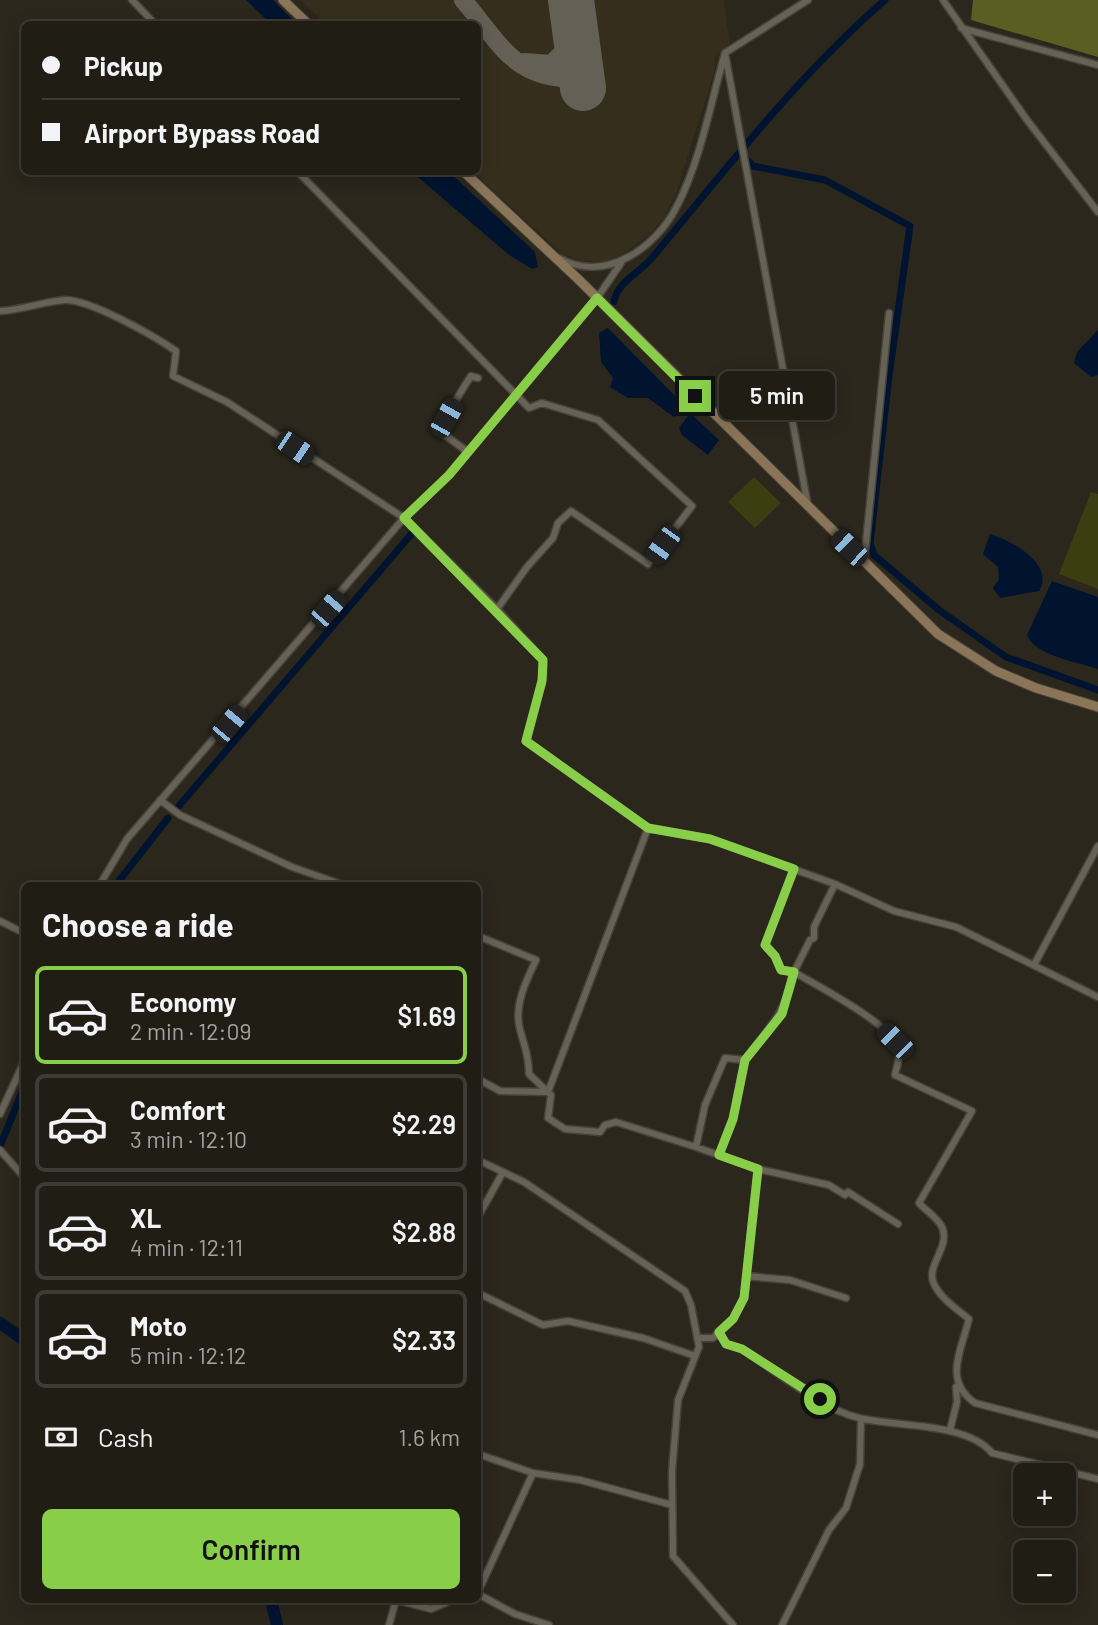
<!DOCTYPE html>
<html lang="en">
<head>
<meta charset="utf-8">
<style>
  :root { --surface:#201d15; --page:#2d2a22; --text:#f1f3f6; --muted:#a2a2a0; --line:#3d3b34; --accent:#89ce48 }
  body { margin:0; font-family:Barlow,sans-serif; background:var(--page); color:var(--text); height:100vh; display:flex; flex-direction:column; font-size:26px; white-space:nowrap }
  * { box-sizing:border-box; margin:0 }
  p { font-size:23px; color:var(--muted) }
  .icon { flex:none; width:38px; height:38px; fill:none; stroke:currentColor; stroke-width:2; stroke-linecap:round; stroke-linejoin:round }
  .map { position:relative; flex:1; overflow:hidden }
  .side { position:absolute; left:21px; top:882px; width:460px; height:721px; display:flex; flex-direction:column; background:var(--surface); border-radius:10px; box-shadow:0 4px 18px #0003,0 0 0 2px var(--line) }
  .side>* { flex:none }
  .hud { position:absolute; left:21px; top:21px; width:460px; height:154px; border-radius:10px; box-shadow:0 4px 18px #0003,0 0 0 2px var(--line); display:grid; align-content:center; height:154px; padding:0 21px; background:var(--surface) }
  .tools { position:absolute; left:1013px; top:1463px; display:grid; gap:14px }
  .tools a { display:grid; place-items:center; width:63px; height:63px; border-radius:10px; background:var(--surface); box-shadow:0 4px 18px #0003,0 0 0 2px var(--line); font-size:35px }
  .end { position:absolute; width:32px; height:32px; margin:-16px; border:9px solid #89ce48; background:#111; box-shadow:0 0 0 4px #111 }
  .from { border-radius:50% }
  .bubble { position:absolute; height:49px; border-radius:10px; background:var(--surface); box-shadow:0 4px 18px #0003,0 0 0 2px var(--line); font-size:23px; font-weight:600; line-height:49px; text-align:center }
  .car { position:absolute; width:21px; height:42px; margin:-21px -10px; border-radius:9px; box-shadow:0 0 5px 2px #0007; background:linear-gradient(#222 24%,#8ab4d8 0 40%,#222 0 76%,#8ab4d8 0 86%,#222 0) }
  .hud b { display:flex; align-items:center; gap:24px; height:66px; font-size:26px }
  .hud b+b { border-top:2px solid var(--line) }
  .hud i { width:18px; height:18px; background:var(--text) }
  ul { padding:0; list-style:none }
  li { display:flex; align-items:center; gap:21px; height:98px; margin:0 14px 10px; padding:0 7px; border:4px solid var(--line); border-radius:10px }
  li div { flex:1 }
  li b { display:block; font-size:26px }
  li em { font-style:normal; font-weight:600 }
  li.current { border-color:var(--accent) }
  li>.icon { width:63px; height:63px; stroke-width:1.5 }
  h2 { padding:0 21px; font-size:32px; line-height:84px }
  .pay { display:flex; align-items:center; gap:18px; height:77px; padding:0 21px; font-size:26px }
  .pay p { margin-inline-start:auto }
  .primary-button { display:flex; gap:14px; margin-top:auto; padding:14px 21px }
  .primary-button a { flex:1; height:80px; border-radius:10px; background:var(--accent); color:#111; font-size:28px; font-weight:600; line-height:80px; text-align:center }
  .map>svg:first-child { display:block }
  .built { fill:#352e1c }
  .green { fill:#3b3e10 }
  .forest { fill:#5b5e23 }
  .water { fill:#001430 }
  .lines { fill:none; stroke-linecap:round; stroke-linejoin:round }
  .canal { stroke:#001430; stroke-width:7 }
  .river { stroke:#001430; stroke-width:12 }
  .taxiway { stroke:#646056; stroke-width:18 }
  .runway { stroke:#646056; stroke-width:46 }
  .street-casing { stroke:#464239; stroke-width:9 }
  .secondary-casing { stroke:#464239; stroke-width:11 }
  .street { stroke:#676256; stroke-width:6 }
  .secondary { stroke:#8a7559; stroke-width:9 }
  .route { stroke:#89ce48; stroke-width:9 }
</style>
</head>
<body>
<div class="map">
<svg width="1098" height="1625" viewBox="0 0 1098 1625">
  <rect width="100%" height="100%" fill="#2b271c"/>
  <!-- built -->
  <path class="built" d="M301 0H724L730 47 715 57V69L676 194 664 217 651 233 622 255 605 261H582L562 254 473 172H478V24H325Z"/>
  <!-- green -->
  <path class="green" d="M754 477 781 503 755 528 728 502Z
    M1091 492 1098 494V589L1059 574Z"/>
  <!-- forest -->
  <path class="forest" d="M973 0H1098V57L971 20Z"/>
  <!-- water -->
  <path class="water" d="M246 0H273L297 24H271Z
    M412 172H449L535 252 538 267 532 269 509 255Z
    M608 328 682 403 680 413 674 417 648 398H628L610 387 613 378 601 362 599 333Z
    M1098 330V375L1091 377 1074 363 1077 352Z
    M690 413 719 440 708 455 682 435 679 428Z
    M990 534C1010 540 1056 564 1039 591L1000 598 993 588 999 579 998 567 983 554Z
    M1052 581 1098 597V669C1078 662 1035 656 1027 635Z"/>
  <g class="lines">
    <!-- canal -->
    <path class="canal" d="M740 153 753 166 825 180 910 226 889 376 870 543 874 555 939 610 1006 657 1098 690
      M614 302C617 282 638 274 651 259 726 170 797 76 885 0
      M178 807 414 531
      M115 886 168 818
      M1 1144 24 1087"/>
    <!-- river -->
    <path class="river" d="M0 1323 24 1340
      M271 1600 277 1625"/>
    <!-- taxiway -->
    <path class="taxiway" d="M463 0C503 47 514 80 581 79
      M524 62 551 64 572 44 575 32"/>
    <!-- runway -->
    <path class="runway" d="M571 0 583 88"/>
    <defs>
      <path id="street" d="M132 0 155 24
        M943 0 1027 120 1098 212
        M961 28 1098 65
        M725 53 808 506
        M559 258C605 284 656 248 677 206 700 162 711 102 725 53L808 0
        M0 311C22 310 42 302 64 300 88 298 154 336 176 351L173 376 227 402 404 518 497 609 527 567 553 538 558 523 571 511 648 564 692 506 598 420 542 403 529 408 298 172
        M468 452 442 433C448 412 459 394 471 376L478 378
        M864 562 889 313
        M497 609 543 660V676L526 741 648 828 710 839 835 884 894 911 956 927 1098 997
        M160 800 180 815 292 867 346 886
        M835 884 814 927V938L810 940 794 972C817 986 892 1024 899 1049 901 1056 896 1068 895 1075L972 1111 919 1203C925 1210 938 1218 942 1227 951 1247 925 1266 934 1284 941 1299 957 1309 969 1319 961 1351 943 1381 975 1403L1098 1435
        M99 886 127 839 404 518 449 475 597 298 621 263
        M0 921 24 933
        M478 936 536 960C527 979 515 1003 519 1025 523 1044 529 1053 529 1074L551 1095 548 1118 565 1129 600 1132 605 1125 616 1122 696 1147 705 1105 725 1058 745 1060C769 1029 786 1012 794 972L781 970 775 956 765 945 794 869
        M1034 965 1098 846
        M478 1079 500 1091 548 1092 648 828
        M0 1114 24 1062
        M696 1147 758 1169 744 1298 733 1319 713 1338H697
        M0 1150 24 1177
        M719 1155 733 1119 745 1060
        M478 1160 524 1182 685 1291 691 1305 699 1347 678 1400 672 1471 673 1556 733 1625
        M758 1169 829 1185 845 1195 848 1192 898 1224
        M478 1217 503 1172
        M746 1276 790 1280 846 1298
        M478 1293 543 1325 568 1321 643 1338 695 1356
        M719 1332 726 1344 742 1349C775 1370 821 1409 859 1418 896 1427 967 1422 992 1453L1098 1479
        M950 1430 957 1402 956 1387
        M478 1454 533 1473 580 1480 672 1505
        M478 1592 533 1473
        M478 1594 515 1614 549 1625
        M389 1625 396 1600 431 1609 452 1600
        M782 1625 829 1530 846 1508 860 1464 861 1419"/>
      <path id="secondary" d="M283 0 308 24
        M464 172 577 278 938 634 996 671 1036 688 1098 707"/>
    </defs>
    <!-- street casing -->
    <use href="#street" class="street-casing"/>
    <!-- secondary casing -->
    <use href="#secondary" class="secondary-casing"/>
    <!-- street -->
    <use href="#street" class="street"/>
    <!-- secondary -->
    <use href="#secondary" class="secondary"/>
  </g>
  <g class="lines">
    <!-- route -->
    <path class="route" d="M695 396 597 298 449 475 404 518 543 660 542 681 526 741 648 828 710 839 794 869 765 945 775 956 781 970 794 972 782 1014 745 1060 733 1119 719 1155 758 1169 744 1298 733 1319 719 1332 726 1344 742 1349 820 1399"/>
  </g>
</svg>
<div class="tools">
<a>+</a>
<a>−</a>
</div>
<i class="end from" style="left:820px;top:1399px"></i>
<i class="end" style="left:695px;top:396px"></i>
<div class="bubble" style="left:719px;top:371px;width:116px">5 min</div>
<i class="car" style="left:446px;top:418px;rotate:29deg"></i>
<i class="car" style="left:295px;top:448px;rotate:124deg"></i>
<i class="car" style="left:663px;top:545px;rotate:216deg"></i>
<i class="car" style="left:849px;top:548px;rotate:314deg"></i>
<i class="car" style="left:328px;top:609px;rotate:41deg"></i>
<i class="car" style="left:229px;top:724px;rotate:40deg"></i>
<i class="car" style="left:895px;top:1041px;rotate:315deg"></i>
<div class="hud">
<b><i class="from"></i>Pickup</b>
<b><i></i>Airport Bypass Road</b>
</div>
<section class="side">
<h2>Choose a ride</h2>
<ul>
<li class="current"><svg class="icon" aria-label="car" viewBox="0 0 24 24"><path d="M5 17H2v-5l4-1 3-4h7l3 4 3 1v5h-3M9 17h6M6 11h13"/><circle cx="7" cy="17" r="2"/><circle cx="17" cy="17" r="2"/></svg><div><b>Economy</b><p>2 min · 12:09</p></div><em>$1.69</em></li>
<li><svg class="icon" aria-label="car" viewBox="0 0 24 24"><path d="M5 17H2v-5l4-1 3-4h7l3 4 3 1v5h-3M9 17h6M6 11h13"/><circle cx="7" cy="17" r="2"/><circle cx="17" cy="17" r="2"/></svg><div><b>Comfort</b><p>3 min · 12:10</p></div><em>$2.29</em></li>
<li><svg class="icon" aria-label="car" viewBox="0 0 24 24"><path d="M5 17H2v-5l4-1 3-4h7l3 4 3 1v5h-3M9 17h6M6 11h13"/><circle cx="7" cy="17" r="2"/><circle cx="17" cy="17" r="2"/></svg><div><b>XL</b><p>4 min · 12:11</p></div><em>$2.88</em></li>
<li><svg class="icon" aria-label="car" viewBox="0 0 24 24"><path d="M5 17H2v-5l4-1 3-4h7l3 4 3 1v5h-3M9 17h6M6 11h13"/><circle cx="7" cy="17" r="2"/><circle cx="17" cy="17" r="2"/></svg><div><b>Moto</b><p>5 min · 12:12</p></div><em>$2.33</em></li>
</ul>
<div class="pay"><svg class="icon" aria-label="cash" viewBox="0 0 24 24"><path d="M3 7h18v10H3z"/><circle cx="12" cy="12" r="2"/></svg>Cash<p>1.6 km</p></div>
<div class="primary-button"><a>Confirm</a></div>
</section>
</div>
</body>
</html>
